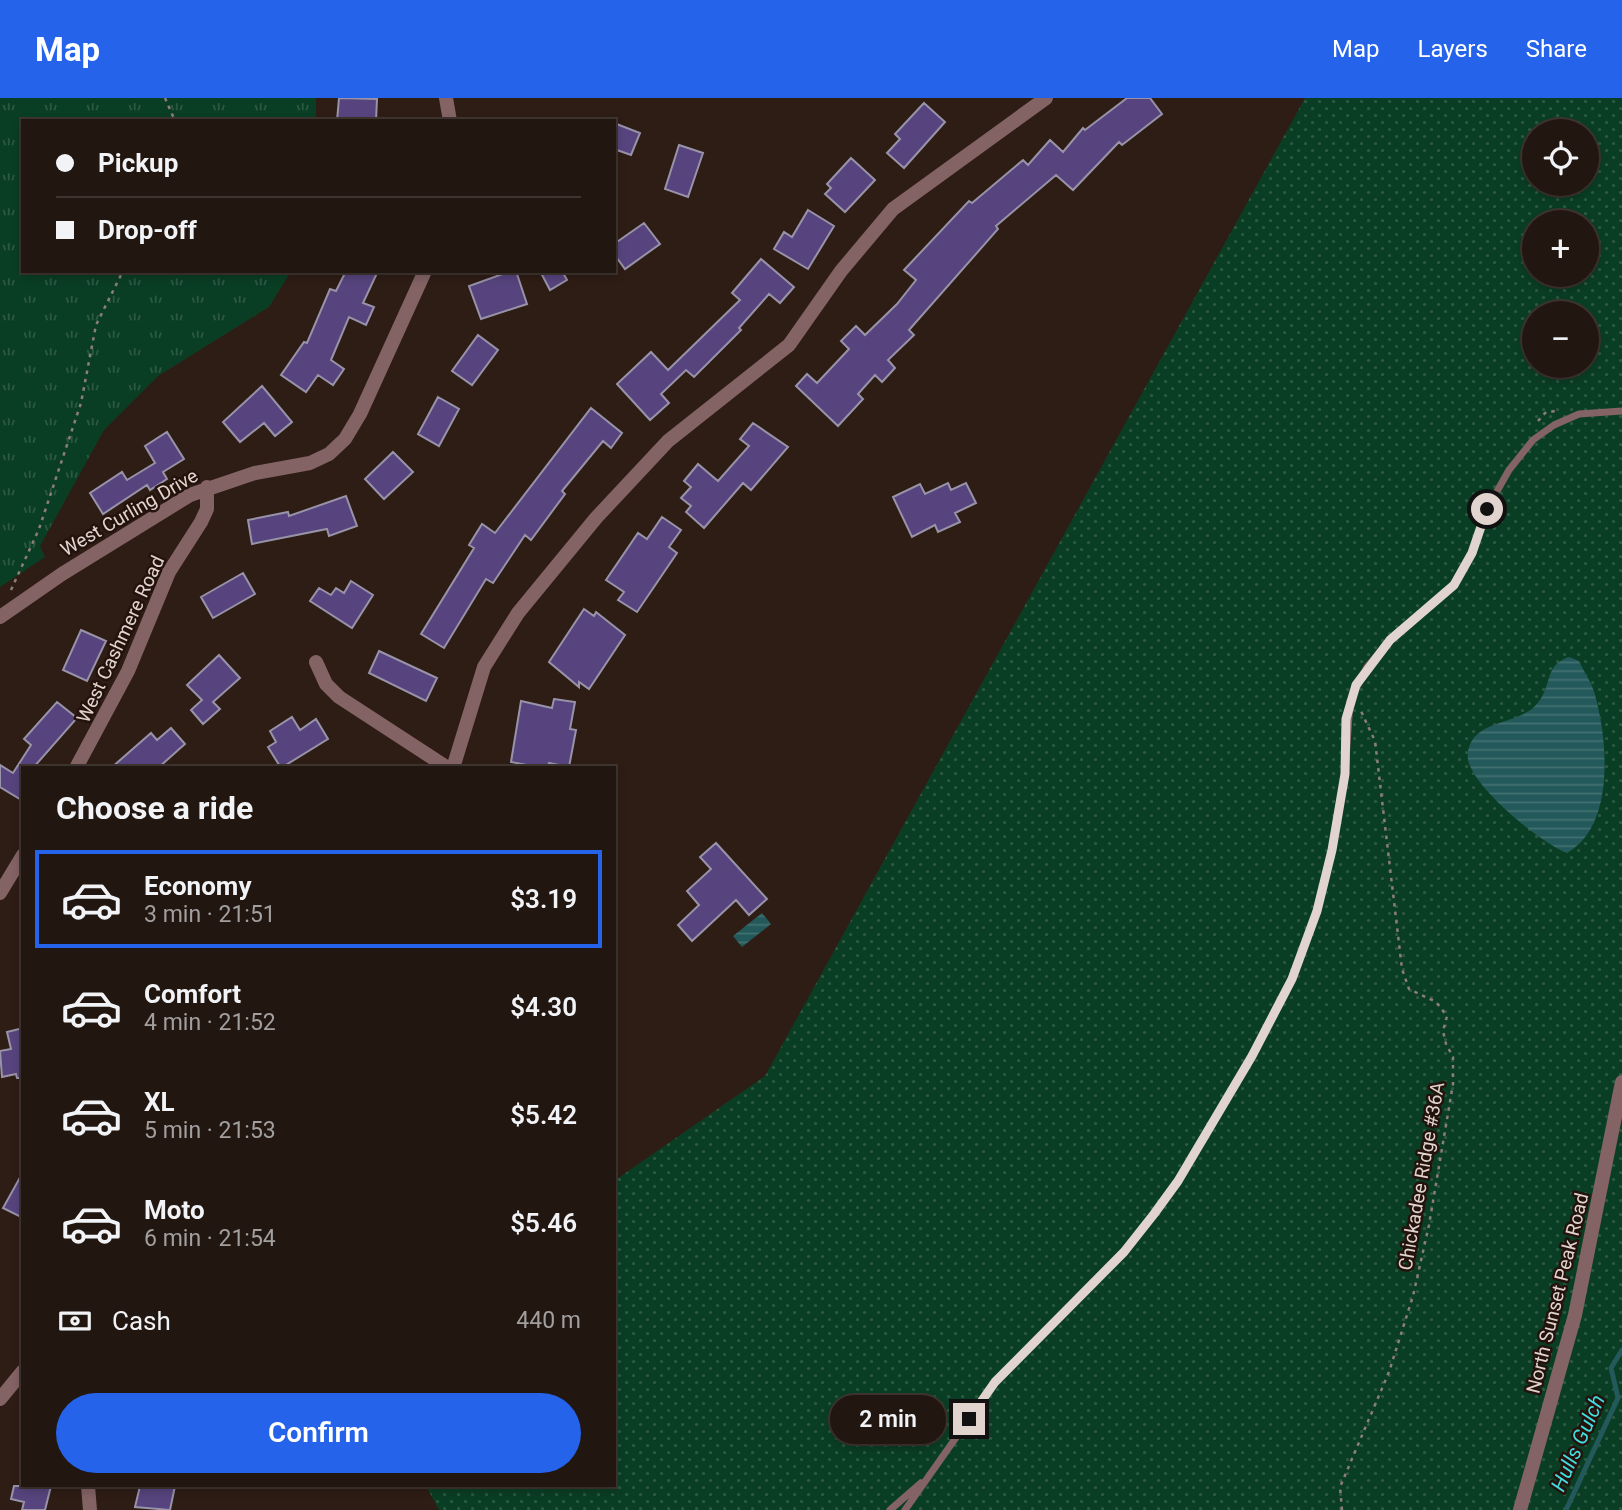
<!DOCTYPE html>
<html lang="en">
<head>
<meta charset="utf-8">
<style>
  :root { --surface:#221610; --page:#2a1f19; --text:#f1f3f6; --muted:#a29f9f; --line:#3f3530; --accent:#2563eb }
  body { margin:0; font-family:Roboto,sans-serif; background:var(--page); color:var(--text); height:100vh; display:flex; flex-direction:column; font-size:26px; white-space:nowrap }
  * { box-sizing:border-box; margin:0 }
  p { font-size:23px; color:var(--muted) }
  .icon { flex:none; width:38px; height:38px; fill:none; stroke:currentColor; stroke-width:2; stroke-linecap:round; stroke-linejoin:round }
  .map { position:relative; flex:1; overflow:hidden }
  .details { position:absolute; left:21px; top:668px; width:595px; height:721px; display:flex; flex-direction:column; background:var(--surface); border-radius:0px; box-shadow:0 4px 10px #0003,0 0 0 2px var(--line) }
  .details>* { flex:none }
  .banner { position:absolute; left:21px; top:21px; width:595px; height:154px; border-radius:0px; box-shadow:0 4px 10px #0003,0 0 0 2px var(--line); display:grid; align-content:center; height:154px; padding:0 35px; background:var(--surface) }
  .controls { position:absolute; left:1522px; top:21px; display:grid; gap:14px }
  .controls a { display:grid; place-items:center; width:77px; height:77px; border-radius:50%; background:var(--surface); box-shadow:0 4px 10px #0003,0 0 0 2px var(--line); font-size:35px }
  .end { position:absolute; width:32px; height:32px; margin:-16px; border:9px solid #e1d4cf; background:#111; box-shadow:0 0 0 4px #111 }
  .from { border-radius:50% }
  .bubble { position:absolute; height:49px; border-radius:24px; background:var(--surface); box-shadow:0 4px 10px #0003,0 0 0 2px var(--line); font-size:23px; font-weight:600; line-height:49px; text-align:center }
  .banner b { display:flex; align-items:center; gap:24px; height:66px; font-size:26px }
  .banner b+b { border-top:2px solid var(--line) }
  .banner i { width:18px; height:18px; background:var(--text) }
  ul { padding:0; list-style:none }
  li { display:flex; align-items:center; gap:21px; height:98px; margin:0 14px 10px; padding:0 21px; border:4px solid transparent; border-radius:0px }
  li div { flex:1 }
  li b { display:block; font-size:26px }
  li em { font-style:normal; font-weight:600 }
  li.on { border-color:var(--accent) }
  li>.icon { width:63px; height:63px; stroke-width:1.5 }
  h2 { padding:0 35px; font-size:32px; line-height:84px }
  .pay { display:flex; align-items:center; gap:18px; height:77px; padding:0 35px; font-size:26px }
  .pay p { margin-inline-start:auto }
  .cta { display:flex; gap:14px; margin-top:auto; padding:14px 35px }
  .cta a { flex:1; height:80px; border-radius:42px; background:var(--accent); color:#fff; font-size:28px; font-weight:600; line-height:80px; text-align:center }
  header { display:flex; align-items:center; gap:42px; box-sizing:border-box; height:98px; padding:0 35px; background:var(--accent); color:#fff }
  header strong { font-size:33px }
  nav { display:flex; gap:38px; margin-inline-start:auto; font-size:24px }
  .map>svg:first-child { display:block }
  .grass { fill:url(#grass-tufts) }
  .park { fill:url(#park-dots); fill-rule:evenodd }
  .water { fill:url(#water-rules) }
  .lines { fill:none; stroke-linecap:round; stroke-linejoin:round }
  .stream { stroke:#23595a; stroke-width:5 }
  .building { fill:#57447e; stroke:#9893a8; stroke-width:2 }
  .path { stroke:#8d7e78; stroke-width:2.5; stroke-dasharray:3.5 5; stroke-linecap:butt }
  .lane { stroke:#846365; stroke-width:7 }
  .street { stroke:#846365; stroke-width:14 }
  .route { stroke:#e1d4cf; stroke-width:9 }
  .labels { text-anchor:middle; stroke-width:5; stroke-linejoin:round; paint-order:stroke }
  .street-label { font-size:19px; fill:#e1d4cf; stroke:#24130c }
  .water-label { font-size:21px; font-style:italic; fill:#43dcdf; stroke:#24130c }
</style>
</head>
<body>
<header>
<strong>Map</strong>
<nav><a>Map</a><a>Layers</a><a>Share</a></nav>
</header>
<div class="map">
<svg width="1622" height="1412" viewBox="0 0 1622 1412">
  <defs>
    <pattern id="grass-tufts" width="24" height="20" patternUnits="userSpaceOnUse" patternTransform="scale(1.75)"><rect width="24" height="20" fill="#0a3e24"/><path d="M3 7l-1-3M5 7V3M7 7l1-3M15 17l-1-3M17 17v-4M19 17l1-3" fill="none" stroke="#2d5943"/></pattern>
    <pattern id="park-dots" width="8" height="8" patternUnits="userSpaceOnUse" patternTransform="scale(1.75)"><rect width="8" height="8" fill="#0a3e24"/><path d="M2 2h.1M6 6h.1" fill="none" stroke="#2d5943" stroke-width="1.8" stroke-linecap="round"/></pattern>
    <pattern id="water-rules" width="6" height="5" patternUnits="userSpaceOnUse" patternTransform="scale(1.75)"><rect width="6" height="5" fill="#23595a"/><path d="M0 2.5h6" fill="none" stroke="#437071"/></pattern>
  </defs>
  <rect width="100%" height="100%" fill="#2e1d15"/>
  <!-- grass -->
  <path class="grass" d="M0 0H316V23H23V173H291L269 209 158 278 104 332 40 448 45 459 0 489Z"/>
  <!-- park -->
  <path class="park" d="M1305 0H1622V1412H439L426 1388H614V1083L765 978ZM1535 33H1587V86H1535ZM1535 124H1587V177H1535ZM1535 215H1587V268H1535Z"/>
  <!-- water -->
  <path class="water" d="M1569 559 1579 563C1584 574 1592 585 1595 597 1608 643 1615 728 1567 755 1542 746 1472 689 1468 661 1467 654 1469 647 1473 641 1486 623 1518 624 1534 609 1554 590 1542 568 1569 559Z
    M762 815 771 826 742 849 733 838Z"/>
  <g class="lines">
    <!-- stream -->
    <path class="stream" d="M1566 1412 1618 1300 1611 1270 1622 1252"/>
  </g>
  <!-- building -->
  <path class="building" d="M339 0 377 1 376 23H337Z
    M1127 0H1150L1162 16 1122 47 1119 44 1073 92 1056 77 996 128 998 131 909 232 914 237 888 262 895 270 882 284 875 277 858 296 863 301 838 328 796 288 807 276 817 285 849 251 841 243 856 228 865 237 897 206 916 182 904 172 969 103 972 105 1023 62 1028 67 1050 42 1063 54 1083 30 1085 32Z
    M924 5 945 24 904 70 887 55 900 41 895 36Z
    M614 25 640 35 631 57 614 51Z
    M679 47 703 55 688 99 665 91Z
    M851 60 875 82 845 114 825 96 831 90 827 86Z
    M808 112 834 128 808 171 774 151 784 134 792 139Z
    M644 125 660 146 625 171 614 156V146Z
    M761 161 794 189 780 205 769 196 739 230 741 232 694 279 686 272 661 296 669 305 650 322 617 286 651 254 668 272 740 202 732 195Z
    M346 173H378L363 205 374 209 366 227 349 219 331 262 344 271 333 287 318 277 306 294 281 277 304 244 307 245 330 191 336 193Z
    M511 173H516L527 206 481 221 469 188Z
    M540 173H562L567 182 550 192Z
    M478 237 498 252 472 287 452 273Z
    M262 288 292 324 275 338 264 325 240 344 223 324Z
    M438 299 459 311 439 348 418 336Z
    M591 310 622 335 611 350 603 343 562 393 565 396 531 442 525 437 493 485 486 481 444 550 421 536 474 450 469 447 482 426 495 435Z
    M753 325 788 349 751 392 743 385 704 430 686 414 691 408 681 400 691 389 684 383 698 366 718 383 749 348 740 341Z
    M167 334 184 361 163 374 167 381 150 392 147 387 103 416 90 395 122 374 127 382 155 365 145 348Z
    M393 354 413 374 384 401 365 381Z
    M948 385 951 392 966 385 976 405 955 415 960 424 938 434 935 427 912 439 893 399 920 386 925 396Z
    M346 398 357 428 329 438 327 431 252 446 248 422 288 414 289 418Z
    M662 419 681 432 669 449 677 455 637 514 618 502 624 494 606 482 638 435 647 441Z
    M243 475 255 496 213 520 201 499Z
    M351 483 373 497 352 530 310 503 319 490 331 497 336 490 344 495Z
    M584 511 594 518 596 514 625 537 589 591 579 584V589L549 564Z
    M81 532 106 543 87 583 63 572Z
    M379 553 437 580 426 603 369 575Z
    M219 557 240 580 213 604 220 611 203 626 191 612 202 602 187 587Z
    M554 601 575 604 570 631 576 632 569 669 549 665 548 670H526L527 667 511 664 521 603 552 610Z
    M57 604 77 620 33 670H23V703L0 689V667L13 675 31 647 24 641Z
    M292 619 300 632 316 621 328 641 281 670 268 649 276 644 270 633Z
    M171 630 185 646 158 670H111L151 635 157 642Z
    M716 745 767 801 749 817 736 802 692 843 678 827 699 807 687 793 711 771 700 759Z
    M23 930V980H17L16 976 2 979 0 953 11 951 7 934Z
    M23 1074V1120L3 1110Z
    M14 1388H51L45 1412H22L24 1404 11 1401Z
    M140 1388H175L170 1412 135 1409Z"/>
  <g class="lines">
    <!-- path -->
    <path class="path" d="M165 0 175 23
      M1538 323 1545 315 1555 313
      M11 492 39 431 81 305 96 227 123 173
      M1342 1412 1340 1389 1389 1274 1413 1198 1429 1127 1453 986V959L1446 946 1443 933 1447 918 1436 904 1409 891 1402 871 1375 643 1360 611"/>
    <!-- lane -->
    <path class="lane" d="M890 1412 921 1385
      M905 1412 995 1284 1123 1154 1154 1117 1178 1083 1252 958 1292 881 1317 813 1332 752 1345 676 1350 603 1367 569 1390 542 1454 487 1472 455 1487 411 1509 372 1533 342 1554 327 1579 316 1622 313"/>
    <!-- street -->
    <path class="street" d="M446 0 450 23
      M0 519 62 476 190 397 255 375 310 365 329 356 345 341 360 316 425 173
      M316 564 326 586 339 599 448 670
      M76 670 128 573 169 474 201 424 207 411V389
      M453 670 484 569 518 515 596 420 668 343 789 247 841 173 893 111 1046 0
      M0 795 23 757
      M0 1301 23 1273
      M88 1388 90 1412
      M1520 1412 1575 1217 1622 984"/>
  </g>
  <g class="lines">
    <!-- route -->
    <path class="route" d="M969 1321 995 1284 1124 1154 1154 1116 1178 1083 1252 958 1292 881 1317 813 1332 752 1345 676 1346 621 1356 587 1390 542 1454 487 1472 455 1487 411"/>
  </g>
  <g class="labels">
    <!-- street labels -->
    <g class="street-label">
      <text transform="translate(129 414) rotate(-30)" y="7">West Curling Drive</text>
      <text transform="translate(120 541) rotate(-65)" y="7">West Cashmere Road</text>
      <text transform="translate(1421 1078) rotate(-80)" y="7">Chickadee Ridge #36A</text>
      <text transform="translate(1557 1195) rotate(-76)" y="7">North Sunset Peak Road</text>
    </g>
    <!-- water labels -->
    <g class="water-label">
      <text transform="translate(1578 1345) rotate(-66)" y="7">Hulls Gulch</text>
    </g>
  </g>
</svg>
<div class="controls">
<a><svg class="icon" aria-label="locate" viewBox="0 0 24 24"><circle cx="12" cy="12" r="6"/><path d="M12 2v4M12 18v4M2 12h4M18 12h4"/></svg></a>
<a>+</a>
<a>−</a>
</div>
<i class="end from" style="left:1487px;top:411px"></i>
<i class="end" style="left:969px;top:1321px"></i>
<div class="bubble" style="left:830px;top:1297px;width:116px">2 min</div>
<div class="banner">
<b><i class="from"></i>Pickup</b>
<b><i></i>Drop-off</b>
</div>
<section class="details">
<h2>Choose a ride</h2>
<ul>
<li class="on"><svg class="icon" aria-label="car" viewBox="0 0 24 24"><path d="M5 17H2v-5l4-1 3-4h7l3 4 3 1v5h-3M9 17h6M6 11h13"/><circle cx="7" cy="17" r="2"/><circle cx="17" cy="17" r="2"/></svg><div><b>Economy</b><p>3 min · 21:51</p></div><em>$3.19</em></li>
<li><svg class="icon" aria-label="car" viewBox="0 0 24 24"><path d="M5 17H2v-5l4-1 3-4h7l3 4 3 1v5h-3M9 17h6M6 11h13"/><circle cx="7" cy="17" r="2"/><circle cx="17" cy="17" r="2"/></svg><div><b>Comfort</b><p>4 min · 21:52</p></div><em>$4.30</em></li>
<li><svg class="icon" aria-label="car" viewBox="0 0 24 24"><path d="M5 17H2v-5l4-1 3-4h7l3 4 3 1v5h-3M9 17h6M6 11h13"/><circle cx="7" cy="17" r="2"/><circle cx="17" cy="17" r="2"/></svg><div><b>XL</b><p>5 min · 21:53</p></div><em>$5.42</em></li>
<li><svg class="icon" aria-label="car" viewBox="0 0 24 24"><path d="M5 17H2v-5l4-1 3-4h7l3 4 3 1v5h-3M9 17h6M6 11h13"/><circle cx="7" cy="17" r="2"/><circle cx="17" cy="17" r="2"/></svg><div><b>Moto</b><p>6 min · 21:54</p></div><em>$5.46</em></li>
</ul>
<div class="pay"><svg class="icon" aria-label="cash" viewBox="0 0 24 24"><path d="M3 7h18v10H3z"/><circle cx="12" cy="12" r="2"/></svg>Cash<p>440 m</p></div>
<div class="cta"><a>Confirm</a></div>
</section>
</div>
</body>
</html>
